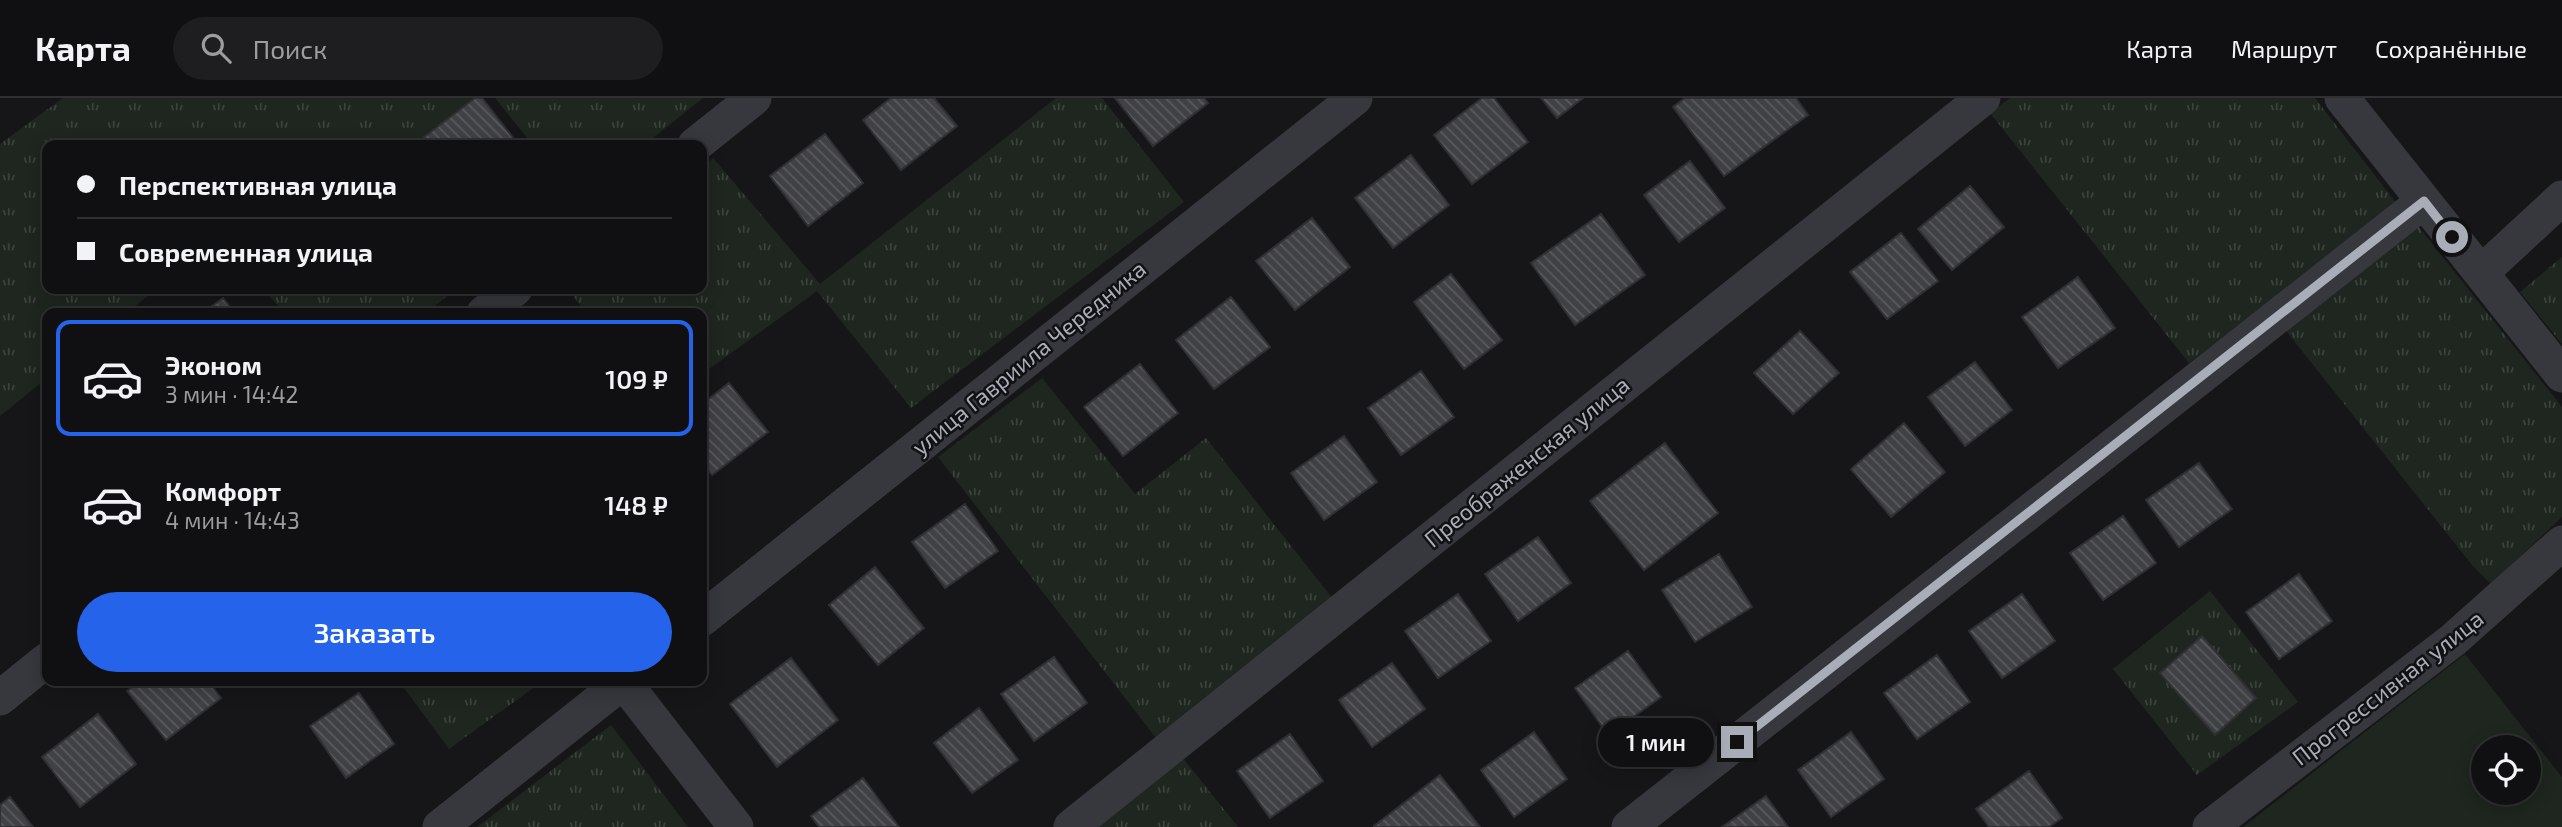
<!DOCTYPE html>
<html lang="ru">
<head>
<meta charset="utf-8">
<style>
  :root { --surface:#101012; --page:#1e1e20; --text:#f1f3f6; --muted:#9c9d9f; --line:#303032; --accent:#2563eb }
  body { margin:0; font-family:"Exo 2",sans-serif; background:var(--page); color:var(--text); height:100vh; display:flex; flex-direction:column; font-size:26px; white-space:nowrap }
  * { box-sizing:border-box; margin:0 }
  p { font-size:23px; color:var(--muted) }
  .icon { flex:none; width:38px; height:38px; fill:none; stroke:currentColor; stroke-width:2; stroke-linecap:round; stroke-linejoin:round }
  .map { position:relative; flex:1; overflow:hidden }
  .drawer { position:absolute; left:42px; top:210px; width:665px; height:378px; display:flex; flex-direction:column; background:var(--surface); border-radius:14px; box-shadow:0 4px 18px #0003,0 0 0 2px var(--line) }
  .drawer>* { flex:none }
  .top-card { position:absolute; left:42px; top:42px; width:665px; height:154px; border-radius:14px; box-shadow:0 4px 18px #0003,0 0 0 2px var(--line); display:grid; align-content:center; height:154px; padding:0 35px; background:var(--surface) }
  .controls { position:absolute; left:2471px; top:637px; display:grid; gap:14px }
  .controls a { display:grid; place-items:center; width:70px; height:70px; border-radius:50%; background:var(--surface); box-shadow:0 4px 18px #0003,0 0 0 2px var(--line); font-size:35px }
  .end { position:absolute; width:32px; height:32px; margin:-16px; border:9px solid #a8adb8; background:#111; box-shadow:0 0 0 4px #111 }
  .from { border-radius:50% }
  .bubble { position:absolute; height:49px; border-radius:24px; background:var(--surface); box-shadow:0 4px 18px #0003,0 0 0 2px var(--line); font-size:23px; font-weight:600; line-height:49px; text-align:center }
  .top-card b { display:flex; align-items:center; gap:24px; height:66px; font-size:26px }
  .top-card b+b { border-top:2px solid var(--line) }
  .top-card i { width:18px; height:18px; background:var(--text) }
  ul { padding:12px 0 0; list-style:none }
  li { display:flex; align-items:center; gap:21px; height:116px; margin:0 14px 10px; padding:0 21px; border:4px solid transparent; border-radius:14px }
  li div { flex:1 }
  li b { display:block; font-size:26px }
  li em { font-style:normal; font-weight:600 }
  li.selected { border-color:var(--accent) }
  li>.icon { width:63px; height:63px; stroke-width:1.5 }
  .button { display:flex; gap:14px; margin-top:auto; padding:14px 35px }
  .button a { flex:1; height:80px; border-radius:42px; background:var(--accent); color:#fff; font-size:28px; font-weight:600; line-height:80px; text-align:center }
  header { display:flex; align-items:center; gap:42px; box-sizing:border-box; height:98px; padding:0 35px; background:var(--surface); border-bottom:2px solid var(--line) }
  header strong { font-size:33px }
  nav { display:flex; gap:38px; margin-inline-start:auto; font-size:24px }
  .search { width:490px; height:63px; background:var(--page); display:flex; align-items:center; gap:18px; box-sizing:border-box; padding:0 24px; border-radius:38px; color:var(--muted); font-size:26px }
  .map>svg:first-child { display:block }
  .grass { fill:url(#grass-tufts) }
  .pitch { fill:#1e261f; fill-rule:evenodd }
  .building { fill:url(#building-back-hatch); stroke:#303034; stroke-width:2 }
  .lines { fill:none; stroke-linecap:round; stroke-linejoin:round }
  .minor { stroke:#37383d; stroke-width:35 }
  .route { stroke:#a8adb8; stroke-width:9 }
  .labels { text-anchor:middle; stroke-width:5; stroke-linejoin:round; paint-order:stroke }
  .street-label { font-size:23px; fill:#a8adb8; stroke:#111113 }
</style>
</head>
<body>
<header>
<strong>Карта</strong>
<div class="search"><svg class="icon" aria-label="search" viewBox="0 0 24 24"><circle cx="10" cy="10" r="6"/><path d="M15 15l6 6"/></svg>Поиск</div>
<nav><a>Карта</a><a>Маршрут</a><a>Сохранённые</a></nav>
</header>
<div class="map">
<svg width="2562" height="729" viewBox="0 0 2562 729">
  <defs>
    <pattern id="grass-tufts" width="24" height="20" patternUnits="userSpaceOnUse" patternTransform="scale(1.75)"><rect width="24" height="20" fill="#1e261f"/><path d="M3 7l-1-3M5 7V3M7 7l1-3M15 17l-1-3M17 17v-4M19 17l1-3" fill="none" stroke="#3c433d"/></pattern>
    <pattern id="building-back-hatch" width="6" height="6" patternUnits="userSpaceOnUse" patternTransform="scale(1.75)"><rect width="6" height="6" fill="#404145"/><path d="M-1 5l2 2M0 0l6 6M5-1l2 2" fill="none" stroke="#595a5e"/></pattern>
  </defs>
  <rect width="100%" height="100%" fill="#161618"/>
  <!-- grass -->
  <path class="grass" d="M63 0H477L417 47H47V191H157L126 215H47V280L0 318V46Z
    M495 0H703L644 47H533Z
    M1056 0H1102L1184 104 911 310 817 193 702 276V215H586L568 191H702V70L713 60 820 186Z
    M2010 0H2315L2397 106 2189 265 1990 15Z
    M2418 128 2562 309V419L2491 486 2472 467 2283 229Z
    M2562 159V246L2520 194Z
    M263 191H456L426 215H284Z
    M1042 280 1135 396 1206 340 1333 501 1156 640 938 359Z
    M2210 493 2298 604 2197 677 2113 571Z
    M399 583H543L449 651Z
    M611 627 688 729H477Z
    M1178 654 1238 729H1087Z"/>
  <!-- pitch -->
  <path class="pitch" d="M2465 556 2562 679V729H2243ZM2483 649H2529V695H2483Z"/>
  <!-- building -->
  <path class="building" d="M475 0H482L518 46 430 47 424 39Z
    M891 0H934L957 28 901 72 863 22Z
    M1115 0H1204L1208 5 1153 48Z
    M1482 0H1494L1528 44 1472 86 1434 37Z
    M1541 0H1583L1557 20Z
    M1685 0H1796L1808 17 1724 78 1673 9Z
    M825 36 863 85 808 128 770 78Z
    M1411 57 1449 107 1393 150 1355 100Z
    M1690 63 1725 110 1679 144 1644 97Z
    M1970 88 2004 129 1952 172 1918 131Z
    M1601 116 1645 177 1575 227 1531 165Z
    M1312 120 1350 169 1295 212 1256 163Z
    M1901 135 1938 183 1887 221 1850 174Z
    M1451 176 1502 242 1464 271 1414 204Z
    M2078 179 2115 230 2058 270 2022 219Z
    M1231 199 1270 249 1214 291 1176 242Z
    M223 200 235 215H202Z
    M1800 233 1839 275 1793 316 1754 275Z
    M1975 264 2012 312 1965 348 1928 299Z
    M1140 266 1178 315 1123 358 1084 309Z
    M1421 273 1454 319 1401 357 1368 310Z
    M729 285 768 334 712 377 702 364V306Z
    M1904 325 1945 374 1891 419 1851 371Z
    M1344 338 1377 384 1324 422 1291 375Z
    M1665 345 1718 415 1644 472 1590 403Z
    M2199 365 2232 411 2179 449 2146 402Z
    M965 406 998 453 945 490 912 444Z
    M2123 418 2156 465 2103 502 2070 455Z
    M1538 439 1571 485 1518 523 1485 476Z
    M1719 456 1752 509 1695 544 1662 492Z
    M875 469 924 530 878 567 829 507Z
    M2299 476 2332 523 2279 561 2246 514Z
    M1458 496 1491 543 1438 580 1405 533Z
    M2022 496 2055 543 2002 580 1969 533Z
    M2202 538 2256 600 2215 637 2160 575Z
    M1628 553 1661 599 1608 637 1575 590Z
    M1937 557 1970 604 1917 641 1884 595Z
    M1054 559 1087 605 1034 643 1001 596Z
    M791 560 838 622 777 669 730 606Z
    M1392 565 1425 611 1372 649 1339 602Z
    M141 583H208L221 600 166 642 127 593Z
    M359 595 394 646 346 680 310 628Z
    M979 610 1018 662 972 695 934 645Z
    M98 616 136 666 80 709 42 659Z
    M1534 634 1567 681 1514 719 1481 672Z
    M1851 634 1884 681 1831 719 1798 672Z
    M1290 636 1323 683 1270 720 1237 673Z
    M2029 673 2062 720 2049 729H1989L1976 711Z
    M1440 677 1480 729H1374V728Z
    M863 680 899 729H819L811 718Z
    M1766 698 1788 729H1722Z
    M10 699 33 729H0V707Z"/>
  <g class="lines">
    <!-- minor -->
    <path class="minor" d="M2342 0 2562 277
      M695 47 754 0
      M2481 175 2562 100
      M484 215 515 191
      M702 521 1355 0
      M623 583 736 729
      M0 600 47 562
      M440 729 624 583
      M1071 729 1983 0
      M1629 729 2424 103
      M2210 729 2453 542 2562 445"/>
  </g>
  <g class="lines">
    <!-- route -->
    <path class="route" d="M1737 644 2424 103 2452 139"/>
  </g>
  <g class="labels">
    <!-- street labels -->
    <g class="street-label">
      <text transform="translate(1029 260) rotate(-39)" y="8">улица Гавриила Чередника</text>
      <text transform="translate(1527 364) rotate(-39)" y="8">Преображенская улица</text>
      <text transform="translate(2388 590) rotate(-38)" y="8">Прогрессивная улица</text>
    </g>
  </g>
</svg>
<div class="controls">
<a><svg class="icon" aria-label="locate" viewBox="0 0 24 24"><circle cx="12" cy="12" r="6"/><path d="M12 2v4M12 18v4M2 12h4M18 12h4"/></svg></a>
</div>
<i class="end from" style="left:2452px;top:139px"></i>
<i class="end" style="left:1737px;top:644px"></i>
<div class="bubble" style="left:1598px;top:620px;width:116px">1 мин</div>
<div class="top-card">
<b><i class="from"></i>Перспективная улица</b>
<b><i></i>Современная улица</b>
</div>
<section class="drawer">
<ul>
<li class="selected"><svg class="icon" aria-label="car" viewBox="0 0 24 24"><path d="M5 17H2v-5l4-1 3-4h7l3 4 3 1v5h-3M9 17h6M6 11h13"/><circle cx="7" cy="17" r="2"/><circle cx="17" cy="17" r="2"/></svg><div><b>Эконом</b><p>3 мин · 14:42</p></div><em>109 ₽</em></li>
<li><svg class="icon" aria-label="car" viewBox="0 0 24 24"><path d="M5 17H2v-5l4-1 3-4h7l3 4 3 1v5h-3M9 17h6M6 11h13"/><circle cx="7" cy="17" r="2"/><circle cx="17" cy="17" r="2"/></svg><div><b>Комфорт</b><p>4 мин · 14:43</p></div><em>148 ₽</em></li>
</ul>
<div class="button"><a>Заказать</a></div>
</section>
</div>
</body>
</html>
